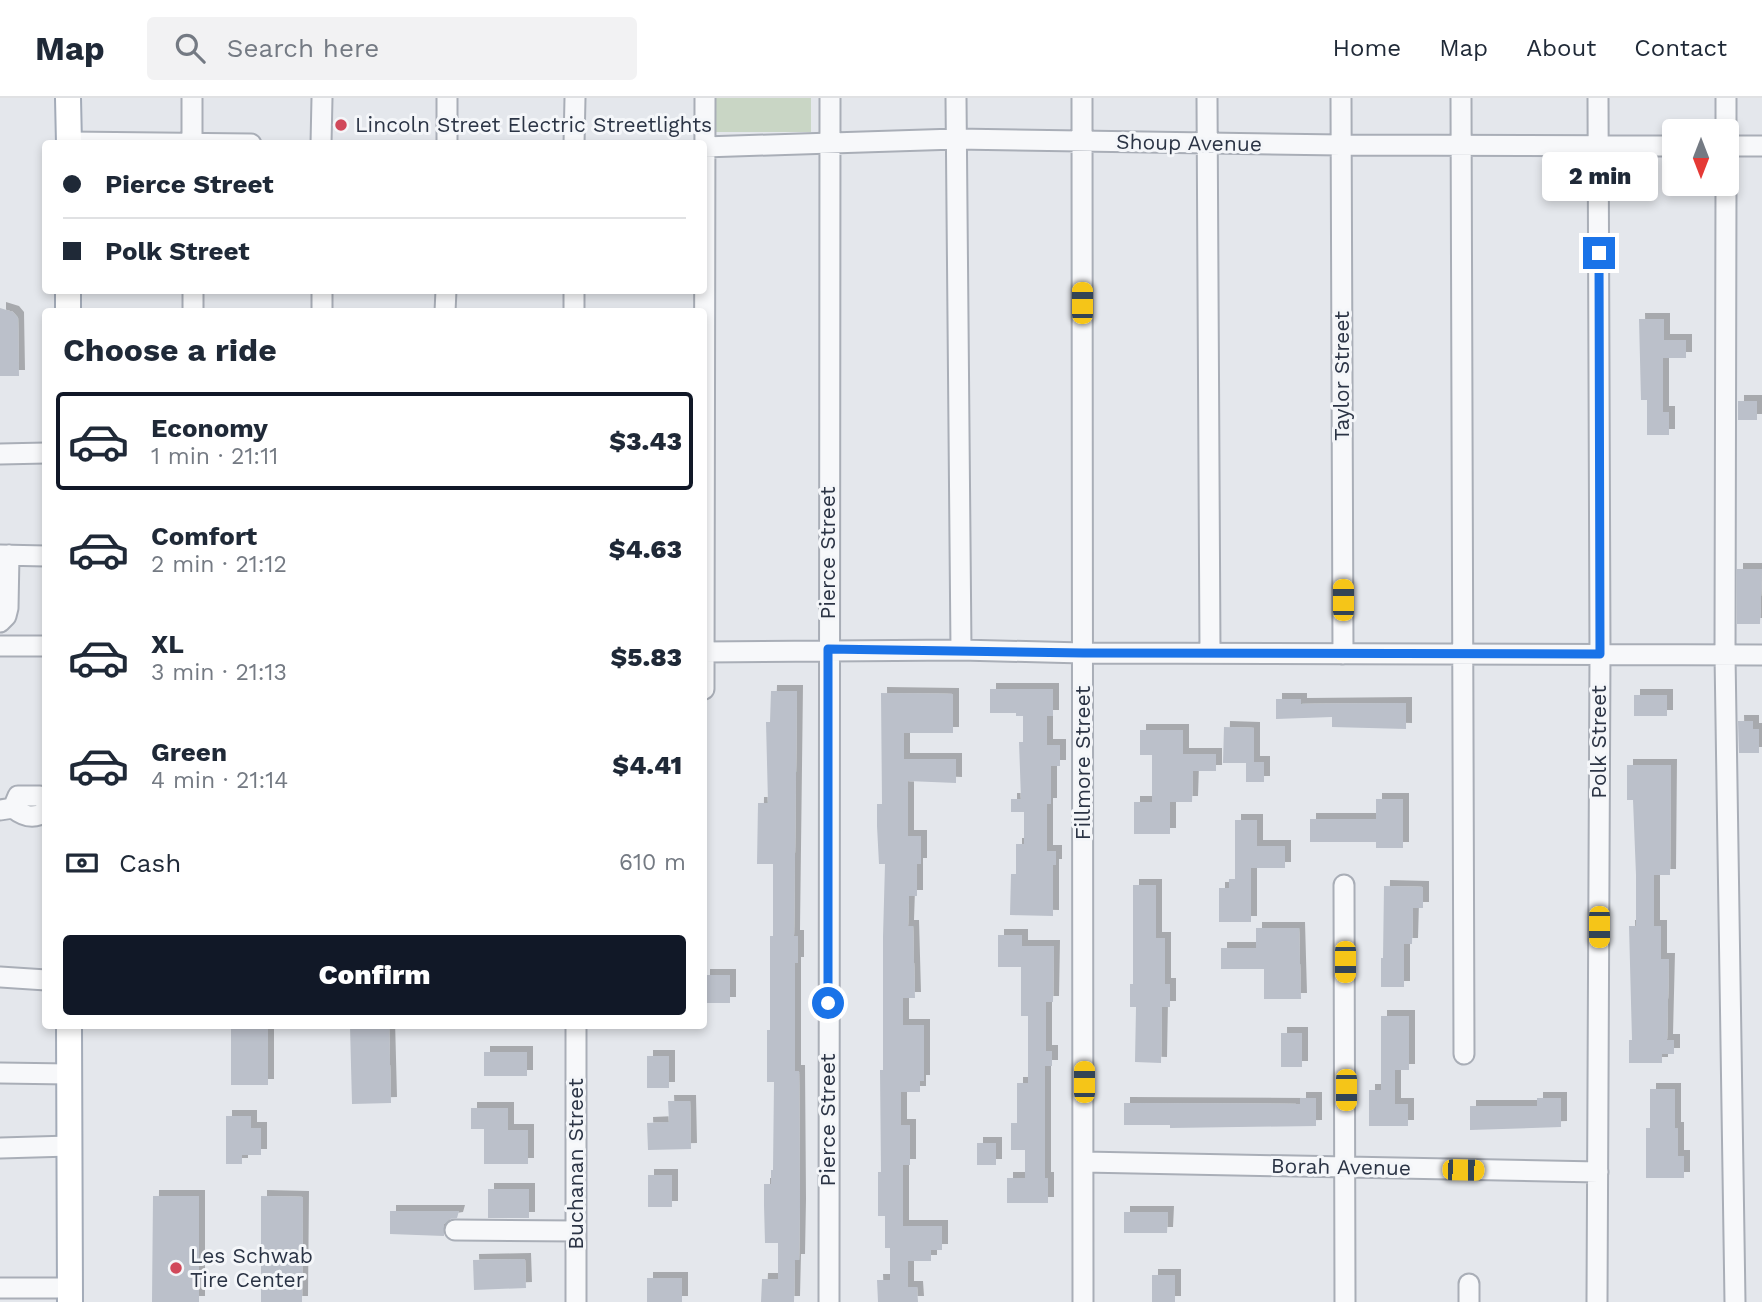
<!DOCTYPE html>
<html lang="en">
<head>
<meta charset="utf-8">
<style>
  :root { --surface:#fff; --page:#f2f2f3; --text:#1f2937; --muted:#747a83; --line:#e0e1e3; --accent:#111827 }
  body { margin:0; font-family:"Work Sans",sans-serif; background:var(--page); color:var(--text); height:100vh; display:flex; flex-direction:column; font-size:26px; white-space:nowrap }
  * { box-sizing:border-box; margin:0 }
  p { font-size:23px; color:var(--muted) }
  .icon { flex:none; width:38px; height:38px; fill:none; stroke:currentColor; stroke-width:2; stroke-linecap:round; stroke-linejoin:round }
  .map { position:relative; flex:1; overflow:hidden }
  .sheet { position:absolute; left:42px; top:210px; width:665px; height:721px; display:flex; flex-direction:column; background:var(--surface); border-radius:7px; box-shadow:0 4px 10px #0003 }
  .sheet>* { flex:none }
  .banner { position:absolute; left:42px; top:42px; width:665px; height:154px; border-radius:7px; box-shadow:0 4px 10px #0003; display:grid; align-content:center; height:154px; padding:0 21px; background:var(--surface) }
  .needle { width:46px; rotate:180deg }
  .fabs { position:absolute; left:1662px; top:21px; display:grid; gap:14px }
  .fabs a { display:grid; place-items:center; width:77px; height:77px; border-radius:7px; background:var(--surface); box-shadow:0 4px 10px #0003; font-size:35px }
  .end { position:absolute; width:32px; height:32px; margin:-16px; border:9px solid #1a73e8; background:#fff; box-shadow:0 0 0 4px #fff }
  .from { border-radius:50% }
  .bubble { position:absolute; height:49px; border-radius:7px; background:var(--surface); box-shadow:0 4px 10px #0003; font-size:23px; font-weight:800; line-height:49px; text-align:center }
  .car { position:absolute; width:21px; height:42px; margin:-21px -10px; border-radius:9px; box-shadow:0 0 5px 2px #0007; background:linear-gradient(#f5c518 24%,#345 0 40%,#f5c518 0 76%,#345 0 86%,#f5c518 0) }
  .banner b { display:flex; align-items:center; gap:24px; height:66px; font-size:26px }
  .banner b+b { border-top:2px solid var(--line) }
  .banner i { width:18px; height:18px; background:var(--text) }
  ul { padding:0; list-style:none }
  li { display:flex; align-items:center; gap:21px; height:98px; margin:0 14px 10px; padding:0 7px; border:4px solid transparent; border-radius:7px }
  li div { flex:1 }
  li b { display:block; font-size:26px }
  li em { font-style:normal; font-weight:800 }
  li.active { border-color:var(--accent) }
  li>.icon { width:63px; height:63px; stroke-width:1.5 }
  h2 { padding:0 21px; font-size:32px; line-height:84px }
  .pay { display:flex; align-items:center; gap:18px; height:77px; padding:0 21px; font-size:26px }
  .pay p { margin-inline-start:auto }
  .action { display:flex; gap:14px; margin-top:auto; padding:14px 21px }
  .action a { flex:1; height:80px; border-radius:7px; background:var(--accent); color:#fff; font-size:28px; font-weight:800; line-height:80px; text-align:center }
  header { display:flex; align-items:center; gap:42px; box-sizing:border-box; height:98px; padding:0 35px; background:var(--surface); border-bottom:2px solid var(--line) }
  header strong { font-size:33px }
  nav { display:flex; gap:38px; margin-inline-start:auto; font-size:24px }
  .search { width:490px; height:63px; background:var(--page); display:flex; align-items:center; gap:18px; box-sizing:border-box; padding:0 24px; border-radius:7px; color:var(--muted); font-size:26px }
  .map>svg:first-child { display:block }
  .green { fill:#c9d6c5 }
  .building { fill:#bbc0ca; filter:url(#shadow) }
  .lines { fill:none; stroke-linecap:round; stroke-linejoin:round }
  .minor-casing { stroke:#a9aeb7; stroke-width:23 }
  .major-casing { stroke:#a3abb8; stroke-width:28 }
  .minor { stroke:#f7f8fa; stroke-width:19 }
  .major { stroke:#fff; stroke-width:24 }
  .route { stroke:#1a73e8; stroke-width:9 }
  .poi-dot { fill:#d1495b; stroke:#f4f6f9; stroke-width:2.5 }
  .labels { text-anchor:middle; stroke-width:6; stroke-linejoin:round; paint-order:stroke }
  .poi-label { font-size:21px; fill:#2b3445; stroke:#f4f6f9; text-anchor:start }
  .street-label { font-size:21px; fill:#2b3445; stroke:#f4f6f9 }
</style>
</head>
<body>
<header>
<strong>Map</strong>
<div class="search"><svg class="icon" aria-label="search" viewBox="0 0 24 24"><circle cx="10" cy="10" r="6"/><path d="M15 15l6 6"/></svg>Search here</div>
<nav><a>Home</a><a>Map</a><a>About</a><a>Contact</a></nav>
</header>
<div class="map">
<svg width="1762" height="1204" viewBox="0 0 1762 1204">
  <defs>
    <filter id="shadow"><feDropShadow dx="6" dy="-6" stdDeviation="0" flood-color="#0004"/></filter>
  </defs>
  <rect width="100%" height="100%" fill="#e4e7ec"/>
  <!-- green -->
  <path class="green" d="M715 0H811V34H715Z"/>
  <!-- building -->
  <path class="building" d="M0 210 13 214 18 220 19 278H0Z
    M1639 221H1664V242H1686V260H1663V314H1669V337H1647V302H1641Z
    M1738 303H1757V322H1738Z
    M1737 471H1762L1760 526H1737Z
    M990 591H1053V618H1047V647H1060V668H1051V706H1047V753H1056V767H1053V818L1010 817 1011 776H1016V746H1024V714H1011V701H1021L1019 644H1023V618H1016V615H990Z
    M771 593H797L794 838H798V865H795V973H799L800 1107 799 1162H795L794 1204H761L762 1181H778V1145H765L764 1107V1086H771V1072H773L774 984H767V932H770V838H773V766H757L758 705H768L766 624H770Z
    M881 595 953 596V635H904V661H956V685L908 683V738H921V766H917V798H909L908 828H913L915 900H903V927H924V983H920V994H901V1027H910V1067H903V1128H942V1152H931V1163H908V1189H917L918 1204H878L877 1182H890V1150H885V1118H878V1074H881L880 972H883V839L885 766H879L877 728V706H882Z
    M1634 597H1667V618H1634Z
    M1276 601H1301V606L1406 605V631L1332 629V619L1276 621Z
    M1738 623H1753V631H1759V655H1739Z
    M1224 629 1254 630V664H1264V684H1246V665H1223Z
    M1140 632H1183V656H1216V673H1193L1192 704H1170V736H1134V704H1152V657H1140Z
    M1627 667H1671L1670 777H1654V828H1661V861H1669L1667 942H1674V956H1662V965H1629V942H1632L1629 828H1636V777L1633 702H1627Z
    M1376 701H1403V750H1376V744H1310V721H1376Z
    M1235 722H1257V748H1285V770H1251V824H1219V790H1229V781H1235Z
    M1133 787H1156V840H1165V886H1170V909H1162L1161 965 1135 964 1136 909H1130V886H1133Z
    M1384 788 1423 789V810H1413L1412 846H1404V889H1381V860H1383Z
    M1256 830H1299L1301 901H1264V871H1221V850H1256Z
    M998 837H1022V848H1054L1053 904H1046V953H1052V968H1045V1080H1048V1105H1007V1080H1025V1052H1011V1025H1017V985H1028V918H1021V869H998Z
    M704 877H730V905H704Z
    M1381 918H1409V972H1395V1006H1408V1028H1369V992H1381Z
    M231 928H268V987H231Z
    M350 928H389L391 1005 352 1006Z
    M1281 935H1302V969H1281Z
    M484 954H527V978H484Z
    M647 958H669V990H647Z
    M1650 991H1675V1030H1678V1058H1684V1080H1646V1030H1650Z
    M1300 1000H1316V1028L1170 1030V1027H1124V1005L1300 1006Z
    M1537 1000H1561V1029L1470 1032V1008H1537Z
    M668 1003H690L691 1051 648 1052 647 1025 669 1024Z
    M471 1010H508V1032H528V1066H484V1031H471Z
    M226 1018H251V1030H261V1057H242V1066H226Z
    M977 1045H996V1067H977Z
    M648 1077H672V1109H648Z
    M488 1091H529V1120H488Z
    M153 1098H199V1204H152Z
    M261 1098 303 1099 302 1204H261Z
    M390 1113H459L457 1120 450 1121 444 1126V1138L390 1136Z
    M1124 1114H1168L1167 1135H1124Z
    M525 1161 526 1190 474 1192 473 1162Z
    M1152 1177H1175V1204H1152Z
    M647 1180H682V1204H647Z"/>
  <g class="lines">
    <defs>
      <path id="minor" d="M192 0V46
        M956 0 961 552
        M1082 0 1083 1204
        M1207 0 1210 555
        M1341 0 1343 556
        M1461 0 1464 956
        M1726 0V33
        M69 44 251 46
        M321 46 322 0
        M447 46V0
        M574 46 575 0
        M1727 48H1762
        M704 49 956 41 1341 47 1675 48
        M1726 86 1725 557 1735 1204
        M193 192V214
        M322 192V214
        M574 192V214
        M445 214 446 192
        M0 356 46 355
        M0 457 46 458
        M0 524 6 518 8 510 9 457
        M0 548H46
        M704 554 961 552 1083 555 1762 557
        M704 591 705 0
        M13 710 18 698H40L46 704
        M0 712 13 710C23 718 34 722 46 713
        M1344 787 1345 1204
        M0 879 46 882
        M576 928V1204
        M0 975 69 976
        M0 1050 70 1048
        M1084 1064 1598 1074
        M455 1132 576 1133
        M1469 1186V1204
        M0 1190H70
        M829 1204 830 0
        M1597 1204 1600 556 1598 0"/>
      <path id="major" d="M68 0 69 46
        M68 214V192
        M69 928 70 1204"/>
    </defs>
    <!-- minor casing -->
    <use href="#minor" class="minor-casing"/>
    <!-- major casing -->
    <use href="#major" class="major-casing"/>
    <!-- minor -->
    <use href="#minor" class="minor"/>
    <!-- major -->
    <use href="#major" class="major"/>
  </g>
  <g class="lines">
    <!-- route -->
    <path class="route" d="M828 905V551L1083 555 1600 556 1599 155"/>
  </g>
  <!-- markers -->
  <g class="poi-dot">
    <circle cx="341" cy="27" r="7"/>
    <circle cx="176" cy="1170" r="7"/>
  </g>
  <g class="labels">
    <!-- poi labels -->
    <g class="poi-label">
      <text x="355" y="34">Lincoln Street Electric Streetlights</text>
      <text x="190" y="1165">Les Schwab<tspan x="190" dy="24">Tire Center</tspan></text>
    </g>
    <!-- street labels -->
    <g class="street-label">
      <text transform="translate(1189 45) rotate(1)" y="7">Shoup Avenue</text>
      <text transform="translate(1342 278) rotate(-90)" y="7">Taylor Street</text>
      <text transform="translate(828 455) rotate(-90)" y="7">Pierce Street</text>
      <text transform="translate(1599 644) rotate(-90)" y="7">Polk Street</text>
      <text transform="translate(1083 665) rotate(-90)" y="7">Fillmore Street</text>
      <text transform="translate(828 1022) rotate(-90)" y="7">Pierce Street</text>
      <text transform="translate(576 1066) rotate(-90)" y="7">Buchanan Street</text>
      <text transform="translate(1341 1069) rotate(1)" y="7">Borah Avenue</text>
    </g>
  </g>
</svg>
<div class="fabs">
<a><svg class="needle" viewBox="-14 -14 28 28"><path d="M0-13l5 13h-10z" fill="#e53935"/><path d="M0 13l5-13h-10z" fill="#747a83"/></svg></a>
</div>
<i class="end from" style="left:828px;top:905px"></i>
<i class="end" style="left:1599px;top:155px"></i>
<div class="bubble" style="left:1542px;top:54px;width:116px">2 min</div>
<i class="car" style="left:1082px;top:205px;rotate:0deg"></i>
<i class="car" style="left:1343px;top:502px;rotate:0deg"></i>
<i class="car" style="left:1599px;top:829px;rotate:180deg"></i>
<i class="car" style="left:1345px;top:864px;rotate:180deg"></i>
<i class="car" style="left:1084px;top:984px;rotate:0deg"></i>
<i class="car" style="left:1346px;top:992px;rotate:180deg"></i>
<i class="car" style="left:1463px;top:1072px;rotate:91deg"></i>
<div class="banner">
<b><i class="from"></i>Pierce Street</b>
<b><i></i>Polk Street</b>
</div>
<section class="sheet">
<h2>Choose a ride</h2>
<ul>
<li class="active"><svg class="icon" aria-label="car" viewBox="0 0 24 24"><path d="M5 17H2v-5l4-1 3-4h7l3 4 3 1v5h-3M9 17h6M6 11h13"/><circle cx="7" cy="17" r="2"/><circle cx="17" cy="17" r="2"/></svg><div><b>Economy</b><p>1 min · 21:11</p></div><em>$3.43</em></li>
<li><svg class="icon" aria-label="car" viewBox="0 0 24 24"><path d="M5 17H2v-5l4-1 3-4h7l3 4 3 1v5h-3M9 17h6M6 11h13"/><circle cx="7" cy="17" r="2"/><circle cx="17" cy="17" r="2"/></svg><div><b>Comfort</b><p>2 min · 21:12</p></div><em>$4.63</em></li>
<li><svg class="icon" aria-label="car" viewBox="0 0 24 24"><path d="M5 17H2v-5l4-1 3-4h7l3 4 3 1v5h-3M9 17h6M6 11h13"/><circle cx="7" cy="17" r="2"/><circle cx="17" cy="17" r="2"/></svg><div><b>XL</b><p>3 min · 21:13</p></div><em>$5.83</em></li>
<li><svg class="icon" aria-label="car" viewBox="0 0 24 24"><path d="M5 17H2v-5l4-1 3-4h7l3 4 3 1v5h-3M9 17h6M6 11h13"/><circle cx="7" cy="17" r="2"/><circle cx="17" cy="17" r="2"/></svg><div><b>Green</b><p>4 min · 21:14</p></div><em>$4.41</em></li>
</ul>
<div class="pay"><svg class="icon" aria-label="cash" viewBox="0 0 24 24"><path d="M3 7h18v10H3z"/><circle cx="12" cy="12" r="2"/></svg>Cash<p>610 m</p></div>
<div class="action"><a>Confirm</a></div>
</section>
</div>
</body>
</html>
